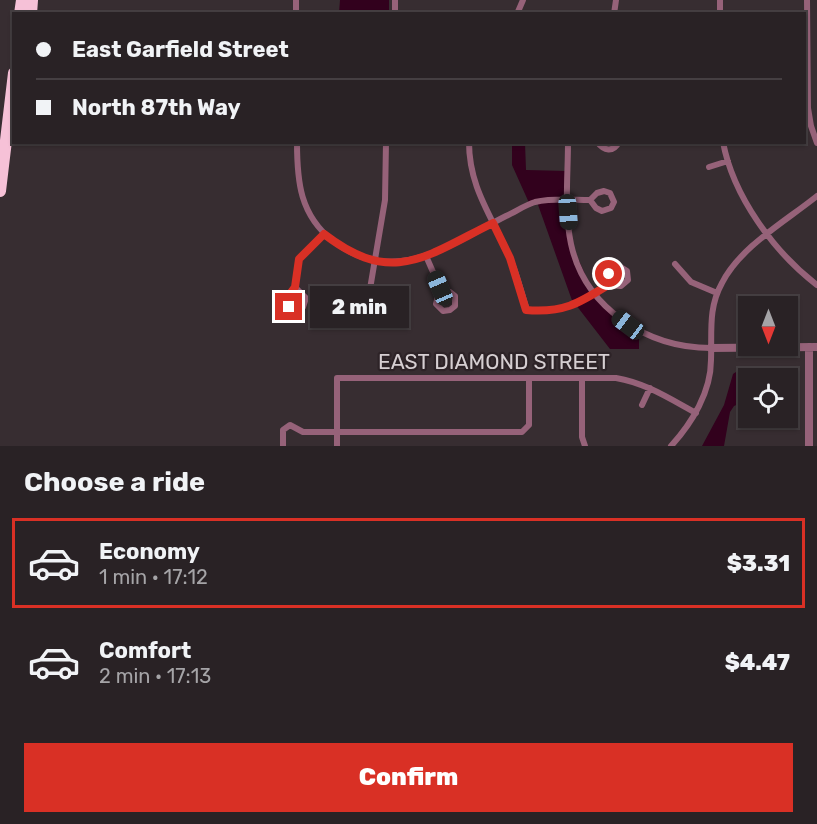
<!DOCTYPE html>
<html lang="en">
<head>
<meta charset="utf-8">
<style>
  :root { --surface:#292225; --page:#352f32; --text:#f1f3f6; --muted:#a5a4a7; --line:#453f42; --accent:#d93025 }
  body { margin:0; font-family:Rubik,sans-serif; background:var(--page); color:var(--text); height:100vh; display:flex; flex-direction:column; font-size:22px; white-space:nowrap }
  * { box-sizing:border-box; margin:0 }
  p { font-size:20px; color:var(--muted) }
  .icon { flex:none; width:33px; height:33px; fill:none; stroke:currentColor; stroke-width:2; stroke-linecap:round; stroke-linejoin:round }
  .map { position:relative; height:446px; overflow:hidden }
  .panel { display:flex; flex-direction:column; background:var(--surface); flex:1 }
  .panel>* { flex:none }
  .guide { position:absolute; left:12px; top:12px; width:794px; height:132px; border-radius:0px; box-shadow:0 2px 4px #0004,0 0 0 2px var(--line); display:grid; align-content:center; height:132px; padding:0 24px; background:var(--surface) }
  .needle { width:39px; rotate:180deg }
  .buttons { position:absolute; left:738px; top:296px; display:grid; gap:12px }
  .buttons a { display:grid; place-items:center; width:60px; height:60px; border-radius:0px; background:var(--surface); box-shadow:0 2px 4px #0004,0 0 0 2px var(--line); font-size:30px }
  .end { position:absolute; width:27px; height:27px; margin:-14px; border:8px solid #d93025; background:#fff; box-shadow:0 0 0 3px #fff }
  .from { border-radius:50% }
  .bubble { position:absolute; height:42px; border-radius:0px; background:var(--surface); box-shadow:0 2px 4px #0004,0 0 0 2px var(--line); font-size:20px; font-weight:800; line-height:42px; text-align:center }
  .car { position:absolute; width:18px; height:36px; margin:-18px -9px; border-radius:8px; box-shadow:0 0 4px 2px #0007; background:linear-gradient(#222 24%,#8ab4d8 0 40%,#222 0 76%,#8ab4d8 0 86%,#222 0) }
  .guide b { display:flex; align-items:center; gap:21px; height:57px; font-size:22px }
  .guide b+b { border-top:2px solid var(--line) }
  .guide i { width:15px; height:15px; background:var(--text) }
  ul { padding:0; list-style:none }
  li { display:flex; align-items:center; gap:18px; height:90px; margin:0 12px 9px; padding:0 12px; border:3px solid transparent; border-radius:0px }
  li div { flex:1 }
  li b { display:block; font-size:22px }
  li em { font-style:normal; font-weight:800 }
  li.active { border-color:var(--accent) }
  li>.icon { width:54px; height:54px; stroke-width:1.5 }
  h2 { padding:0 24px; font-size:27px; line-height:72px }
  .action { display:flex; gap:12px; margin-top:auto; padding:12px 24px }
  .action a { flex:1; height:69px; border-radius:0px; background:var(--accent); color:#fff; font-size:24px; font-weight:800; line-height:69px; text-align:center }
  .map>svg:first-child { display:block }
  .water { fill:#32011d }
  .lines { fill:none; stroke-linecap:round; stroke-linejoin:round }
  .minor { stroke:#966279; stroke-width:6 }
  .tertiary { stroke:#966279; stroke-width:8 }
  .motorway { stroke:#f6c1d7; stroke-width:12 }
  .route { stroke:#d93025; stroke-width:8 }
  .labels { text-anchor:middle; stroke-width:4.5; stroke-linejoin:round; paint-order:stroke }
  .street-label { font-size:21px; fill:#d6cfd2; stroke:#2d2327 }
</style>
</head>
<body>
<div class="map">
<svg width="817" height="446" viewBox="0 0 817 446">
  <rect width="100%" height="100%" fill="#372d31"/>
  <!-- water -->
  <path class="water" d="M340 0H389V13H339Z
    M512 143H525L526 170 567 171 572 245 594 294 639 330V349H610L576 305 574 306 537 202 530 205 512 165Z
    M739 370H748L754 372 756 378H748V400L734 406 730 412 724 446H702L724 405 733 374Z"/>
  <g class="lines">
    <!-- minor -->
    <path class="minor" d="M395 0V14
      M720 0V14
      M807 0 808 108 811 126 817 143
      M296 14V0
      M517 14 523 0
      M614 14 616 0
      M297 142C297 182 300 215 333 241 394 288 449 245 506 216 515 212 525 205 535 202 553 198 572 200 590 200
      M469 142C469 188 492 216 509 256 517 273 521 292 527 310 563 313 578 304 608 285
      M568 142C568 176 564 211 571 244 585 308 647 348 711 348
      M597 142C604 151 613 153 619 142
      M723 142C733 196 774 252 817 285
      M709 167 728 161
      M604 191 610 193 614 202 611 208 602 211 596 208 590 200 597 193Z
      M426 256 440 288
      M675 264 691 282 717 293
      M619 266 627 271 628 280 621 286 608 285 611 271Z
      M295 287 306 298 303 307 298 310 289 307C284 298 290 293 295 287Z
      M295 287 299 259 324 234
      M440 288 450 292 455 296V306L450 310 443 311 436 304Z
      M370 289 385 200 386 142
      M370 289C377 293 385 296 382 306L374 312 365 309 363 303Z
      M582 378V437L585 446
      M642 405 650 388
      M283 446V430L290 425 303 432H522L529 425V378
      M337 446V378H616C646 383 670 399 696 413
      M671 446C692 423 711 392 711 360 712 332 708 308 722 283 740 247 786 221 817 196"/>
    <!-- tertiary -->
    <path class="tertiary" d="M711 348 817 347
      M809 446V347"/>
    <!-- motorway -->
    <path class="motorway" d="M20 14 22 0
      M31 14 32 0
      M0 191 14 73"/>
  </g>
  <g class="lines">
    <!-- route -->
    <path class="route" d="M289 307 287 298 295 287 299 259 324 234C393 287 426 256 493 223L510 258 526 310C563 313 578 304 608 285L609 274"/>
  </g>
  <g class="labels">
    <!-- street labels -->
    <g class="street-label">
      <text x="494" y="369">EAST DIAMOND STREET</text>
    </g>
  </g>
</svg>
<div class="buttons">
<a><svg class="needle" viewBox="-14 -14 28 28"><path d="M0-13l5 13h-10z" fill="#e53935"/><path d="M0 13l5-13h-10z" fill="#a5a4a7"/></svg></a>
<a><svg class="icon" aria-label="locate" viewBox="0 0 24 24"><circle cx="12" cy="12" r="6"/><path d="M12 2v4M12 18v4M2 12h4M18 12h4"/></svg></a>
</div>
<i class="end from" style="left:609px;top:274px"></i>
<i class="end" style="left:289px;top:307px"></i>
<div class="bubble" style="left:310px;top:286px;width:99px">2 min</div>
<i class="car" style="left:568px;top:212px;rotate:176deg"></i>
<i class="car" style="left:440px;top:288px;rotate:337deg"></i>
<i class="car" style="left:628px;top:325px;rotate:307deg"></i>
<div class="guide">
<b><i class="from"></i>East Garfield Street</b>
<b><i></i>North 87th Way</b>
</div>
</div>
<section class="panel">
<h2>Choose a ride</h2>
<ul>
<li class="active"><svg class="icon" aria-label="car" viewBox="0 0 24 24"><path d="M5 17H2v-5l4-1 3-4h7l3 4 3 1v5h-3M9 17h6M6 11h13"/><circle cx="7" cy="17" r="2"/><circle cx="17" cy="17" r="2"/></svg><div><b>Economy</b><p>1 min · 17:12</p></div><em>$3.31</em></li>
<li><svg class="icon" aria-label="car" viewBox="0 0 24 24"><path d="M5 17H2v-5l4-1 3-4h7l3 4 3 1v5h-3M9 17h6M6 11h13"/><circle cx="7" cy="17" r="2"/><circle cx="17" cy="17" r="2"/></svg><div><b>Comfort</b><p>2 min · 17:13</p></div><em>$4.47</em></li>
</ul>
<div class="action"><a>Confirm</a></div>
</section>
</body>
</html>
